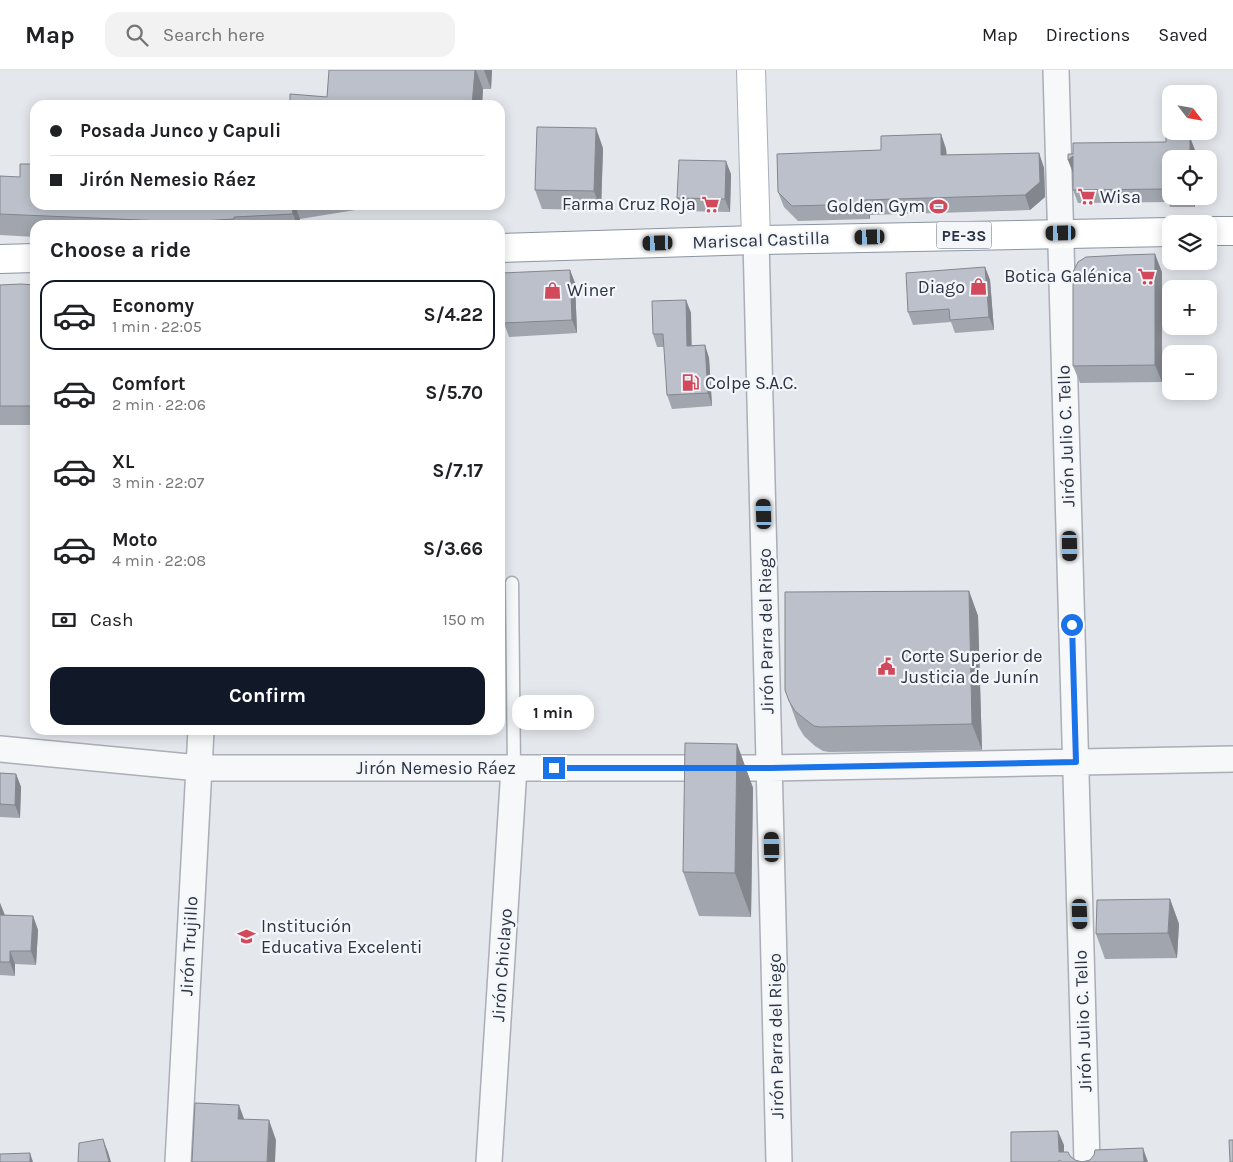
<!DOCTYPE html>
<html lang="en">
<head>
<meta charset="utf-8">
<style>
  :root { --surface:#fff; --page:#f2f2f2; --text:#202124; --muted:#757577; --line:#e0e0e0; --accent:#111827 }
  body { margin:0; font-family:Karla,sans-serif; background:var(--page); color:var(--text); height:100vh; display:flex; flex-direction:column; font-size:19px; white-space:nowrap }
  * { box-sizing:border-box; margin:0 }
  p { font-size:16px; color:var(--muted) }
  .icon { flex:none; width:28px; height:28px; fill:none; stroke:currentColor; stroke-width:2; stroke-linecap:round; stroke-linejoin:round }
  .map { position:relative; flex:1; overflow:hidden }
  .details { position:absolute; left:30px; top:150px; width:475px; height:515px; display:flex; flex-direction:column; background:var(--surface); border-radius:15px; box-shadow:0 2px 12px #0003 }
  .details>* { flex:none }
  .hud { position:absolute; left:30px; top:30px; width:475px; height:110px; border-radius:15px; box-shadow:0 2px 12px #0003; display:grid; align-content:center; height:110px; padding:0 20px; background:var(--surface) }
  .needle { width:32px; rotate:121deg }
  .tools { position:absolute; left:1162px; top:15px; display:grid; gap:10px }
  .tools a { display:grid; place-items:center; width:55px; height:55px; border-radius:10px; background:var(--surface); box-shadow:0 2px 12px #0003; font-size:25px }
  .end { position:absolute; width:22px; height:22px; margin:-11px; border:6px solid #1a73e8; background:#fff; box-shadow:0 0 0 2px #fff }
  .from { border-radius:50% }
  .bubble { position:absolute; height:35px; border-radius:15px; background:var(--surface); box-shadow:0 2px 12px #0003; font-size:16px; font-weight:700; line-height:35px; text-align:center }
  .car { position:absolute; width:15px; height:30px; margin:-15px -8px; border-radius:6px; box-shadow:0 0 4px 1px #0007; background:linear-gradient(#222 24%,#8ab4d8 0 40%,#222 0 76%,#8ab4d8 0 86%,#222 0) }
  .hud b { display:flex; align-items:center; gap:18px; height:48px; font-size:19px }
  .hud b+b { border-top:1px solid var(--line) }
  .hud i { width:12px; height:12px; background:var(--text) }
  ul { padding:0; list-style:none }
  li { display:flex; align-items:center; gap:15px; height:70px; margin:0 10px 8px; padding:0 10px; border:2px solid transparent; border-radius:15px }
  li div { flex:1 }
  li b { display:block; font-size:19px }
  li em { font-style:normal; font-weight:700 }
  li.selected { border-color:var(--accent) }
  li>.icon { width:45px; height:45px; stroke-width:1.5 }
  h2 { padding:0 20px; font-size:22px; line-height:60px }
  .pay { display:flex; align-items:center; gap:12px; height:55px; padding:0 20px; font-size:19px }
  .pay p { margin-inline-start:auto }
  .button { display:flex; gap:10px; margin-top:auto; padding:10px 20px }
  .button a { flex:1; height:58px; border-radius:15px; background:var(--accent); color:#fff; font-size:20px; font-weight:700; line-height:58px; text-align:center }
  header { display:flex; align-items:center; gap:30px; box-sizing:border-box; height:70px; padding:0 25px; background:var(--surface); border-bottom:1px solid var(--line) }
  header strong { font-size:24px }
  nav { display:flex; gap:28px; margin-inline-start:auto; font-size:18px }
  .search { width:350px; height:45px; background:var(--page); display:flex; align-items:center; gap:12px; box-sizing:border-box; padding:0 18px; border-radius:15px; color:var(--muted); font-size:19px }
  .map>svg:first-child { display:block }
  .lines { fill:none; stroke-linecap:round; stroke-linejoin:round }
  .lane-casing { stroke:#a9aeb7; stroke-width:15 }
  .street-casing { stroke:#a9aeb7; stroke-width:28 }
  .secondary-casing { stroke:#a9aeb7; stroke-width:30 }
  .highway-casing { stroke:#8b94a3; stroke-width:30 }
  .lane { stroke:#f7f8fa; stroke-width:12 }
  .street { stroke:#f7f8fa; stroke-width:25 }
  .secondary { stroke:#fff; stroke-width:28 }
  .highway { stroke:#fff; stroke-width:28 }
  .wall { fill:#a1a5ae }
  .shaded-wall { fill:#83868d }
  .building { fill:#bbc0ca; stroke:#83868d }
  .route { stroke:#1a73e8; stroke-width:6 }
  .labels { text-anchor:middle; stroke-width:4.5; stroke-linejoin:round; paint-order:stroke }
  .shield { fill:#f4f6f9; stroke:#676e7b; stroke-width:1 }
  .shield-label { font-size:16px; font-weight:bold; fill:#2b3445 }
  .poi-label { font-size:18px; fill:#2b3445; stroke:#f4f6f9; text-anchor:start }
  .street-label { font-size:18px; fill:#2b3445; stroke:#f4f6f9 }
</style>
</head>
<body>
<header>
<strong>Map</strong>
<div class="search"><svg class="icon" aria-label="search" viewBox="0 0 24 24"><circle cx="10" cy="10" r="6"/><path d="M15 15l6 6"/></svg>Search here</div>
<nav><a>Map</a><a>Directions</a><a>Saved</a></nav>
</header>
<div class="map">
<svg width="1233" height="1092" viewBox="0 0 1233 1092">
  <rect width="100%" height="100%" fill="#e4e7ec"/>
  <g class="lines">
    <defs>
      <path id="lane" d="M512 513 514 698"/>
      <path id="street" d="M1056 0 1087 1092
        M756 170 779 1092
        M0 679 199 698H770L1233 689
        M178 1092 201 660
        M489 1092 514 698"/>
      <path id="secondary" d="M751 0 756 170"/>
      <path id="highway" d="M1209 161H1233
        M500 178 756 170 1171 162
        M0 189 35 188"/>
    </defs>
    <!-- lane casing -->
    <use href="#lane" class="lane-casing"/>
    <!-- street casing -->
    <use href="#street" class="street-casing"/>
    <!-- secondary casing -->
    <use href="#secondary" class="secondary-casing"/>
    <!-- highway casing -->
    <use href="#highway" class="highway-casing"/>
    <!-- lane -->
    <use href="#lane" class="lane"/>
    <!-- street -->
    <use href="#street" class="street"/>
    <!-- secondary -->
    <use href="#secondary" class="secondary"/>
    <!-- highway -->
    <use href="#highway" class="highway"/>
  </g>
  <!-- wall -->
  <path class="wall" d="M329 0H492L491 19H483L482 35H290L327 27Z
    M941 64 946 79 947 85 1039 83 1044 98 1045 127 1030 140 870 145V149L798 151 784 137 778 122 881 80Z
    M603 78 601 140 542 139 535 120Z
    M1195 80V89H1171V126H1195V137H1170L1169 132 1078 133 1073 120V102L1068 90 1073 84Z
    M731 104 730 142 682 141 677 128Z
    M0 106 20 107 35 135H386L300 149V155H35V167L0 165Z
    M985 197 990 210 994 260 955 263 951 252 913 255 908 242Z
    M570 200 575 213 577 263 509 267 504 253Z
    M1162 202V312L1080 313 1073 296Z
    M0 215H35V355H0Z
    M686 230 691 243V275H705L709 288 712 336 672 339 667 325 664 277H657L653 264Z
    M969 521 978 546 982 680 829 682 823 681 815 676 804 666 798 656 785 620Z
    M737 674 753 718 751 847 699 846 683 802Z
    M0 703 16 704 21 717 20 748 0 747Z
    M1170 829 1179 854 1177 888 1105 889 1096 864Z
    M0 833 5 845 33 846 38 860 36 895 15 894V906L0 905Z"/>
  <!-- shaded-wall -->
  <path class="shaded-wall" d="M475 0H476L483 19 482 35H472Z
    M484 0H492L491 19Z
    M596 58 603 78 601 140 594 121Z
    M941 64 946 79 947 101 941 85Z
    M1190 67 1195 80V89H1190Z
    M1039 83 1044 98 1045 127 1030 140 1025 125Z
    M1073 86V103L1068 90Z
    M726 91 731 104 730 142 725 129Z
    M1191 126H1195V137Z
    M864 130 870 145V149L864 134Z
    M292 135H295L300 149V155H297L293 144Z
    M1155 184 1162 202V312L1155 295Z
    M985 197 990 210 994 260 989 247Z
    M570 200 575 213 577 263 572 250Z
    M686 230 691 243 692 289 687 276Z
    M705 275 709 288 712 336 708 323Z
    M969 521 978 546 982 680 972 654Z
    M737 674 753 718 751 847 735 803Z
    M16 704 21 717 20 748 15 735Z
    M1170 829 1179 854 1177 888 1168 863Z
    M0 833 5 846H0Z
    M33 846 38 860 36 895 31 881Z
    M10 881 15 894V906L10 892Z
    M239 1035 246 1054 238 1049Z
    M269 1050 276 1070 275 1092H267Z
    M1058 1061 1064 1075V1092L1059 1082Z
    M103 1069 108 1082 111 1092H109Z
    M1143 1078 1148 1092H1144Z
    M30 1083 33 1092H30Z"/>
  <!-- building -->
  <path class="building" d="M329 0H475L472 35H290V24L327 27Z
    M537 57 596 58 594 121 535 120Z
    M941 64V85L1039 83 1040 112 1025 125 864 130V134L792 136 778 122 777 84 881 80V66Z
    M1166 67H1190V89H1171V124H1165V119L1073 120V86L1068 90V84H1073V73L1166 72Z
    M679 90 726 91 725 129 677 128Z
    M20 94H35V135H292L293 144 234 147V149L187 152 0 144V106L20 107Z
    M1155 184V295L1073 296V202L1078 192 1086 187 1124 185Z
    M985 197 989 247 950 250 949 239 908 242 906 203Z
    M570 200 572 250 504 253 502 203Z
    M21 214 35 215V336H0V215Z
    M686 230 687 276 705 275 708 323 667 325 663 264H653L652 231Z
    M969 521 972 654 820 657 814 656 806 650 795 641 789 631 785 620V522Z
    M685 673 737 674 735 803 683 802Z
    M0 703 16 704 15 735 0 734Z
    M1170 829 1168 863 1096 864 1097 830Z
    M0 845 33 846 31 881H10V892H0Z
    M195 1033 239 1035 238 1049 269 1050 267 1092H192Z
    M1058 1061 1059 1082H1068L1070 1086 1075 1090 1082 1092 1090 1090 1094 1085 1095 1080 1143 1078 1144 1092H1062L1059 1090V1092H1011V1062Z
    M103 1069 109 1092H78L79 1073Z
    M1229 1070H1233V1092H1230Z
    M30 1083V1092H0V1084Z"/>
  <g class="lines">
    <!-- route -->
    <path class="route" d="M554 698H770L1076 692 1072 555"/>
  </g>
  <!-- icons -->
  <defs>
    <symbol id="supermarket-bare" viewBox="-9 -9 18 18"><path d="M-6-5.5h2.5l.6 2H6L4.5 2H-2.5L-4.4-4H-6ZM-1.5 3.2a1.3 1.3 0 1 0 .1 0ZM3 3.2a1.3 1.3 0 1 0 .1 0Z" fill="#d1495b" stroke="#f4f6f9" stroke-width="2.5" paint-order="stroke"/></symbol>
    <symbol id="stadium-bare" viewBox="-9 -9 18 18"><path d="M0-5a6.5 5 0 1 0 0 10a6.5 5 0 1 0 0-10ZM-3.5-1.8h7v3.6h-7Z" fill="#d1495b" stroke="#f4f6f9" stroke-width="2.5" paint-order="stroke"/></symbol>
    <symbol id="shop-bare" viewBox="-9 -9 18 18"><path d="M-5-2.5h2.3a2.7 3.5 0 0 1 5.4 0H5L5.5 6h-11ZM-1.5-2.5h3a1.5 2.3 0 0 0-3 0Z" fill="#d1495b" stroke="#f4f6f9" stroke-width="2.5" paint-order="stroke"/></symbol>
    <symbol id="fuel-bare" viewBox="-9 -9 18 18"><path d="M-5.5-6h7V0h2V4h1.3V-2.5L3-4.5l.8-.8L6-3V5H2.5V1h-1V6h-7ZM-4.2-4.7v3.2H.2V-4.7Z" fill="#d1495b" stroke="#f4f6f9" stroke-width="2.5" paint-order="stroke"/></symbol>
    <symbol id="civic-bare" viewBox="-9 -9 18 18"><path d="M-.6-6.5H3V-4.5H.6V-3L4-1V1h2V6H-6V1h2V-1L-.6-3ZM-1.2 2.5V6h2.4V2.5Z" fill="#d1495b" stroke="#f4f6f9" stroke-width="2.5" paint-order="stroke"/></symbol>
    <symbol id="school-bare" viewBox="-9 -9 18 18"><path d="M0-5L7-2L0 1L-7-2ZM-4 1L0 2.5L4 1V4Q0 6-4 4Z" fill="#d1495b" stroke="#f4f6f9" stroke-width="2.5" paint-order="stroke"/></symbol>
  </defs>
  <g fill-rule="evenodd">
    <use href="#supermarket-bare" x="1074" y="114" width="25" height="25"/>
    <use href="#supermarket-bare" x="698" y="122" width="25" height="25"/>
    <use href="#stadium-bare" x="926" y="124" width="25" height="25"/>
    <use href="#supermarket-bare" x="1134" y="194" width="25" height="25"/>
    <use href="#shop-bare" x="966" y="204" width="25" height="25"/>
    <use href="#shop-bare" x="540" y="208" width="25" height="25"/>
    <use href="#fuel-bare" x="678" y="300" width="25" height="25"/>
    <use href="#civic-bare" x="874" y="584" width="25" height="25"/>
    <use href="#school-bare" x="234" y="854" width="25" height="25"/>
  </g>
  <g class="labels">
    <!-- shield labels -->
    <rect class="shield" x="936.5" y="151.5" width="55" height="27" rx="4"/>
    <g class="shield-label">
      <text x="964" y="171">PE-3S</text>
    </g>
    <!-- poi labels -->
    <g class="poi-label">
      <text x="1100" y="133">Wisa</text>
      <text x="696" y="140" text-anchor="end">Farma Cruz Roja</text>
      <text x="925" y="142" text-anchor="end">Golden Gym</text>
      <text x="1132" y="212" text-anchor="end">Botica Galénica</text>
      <text x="965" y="223" text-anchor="end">Diago</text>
      <text x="567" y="226">Winer</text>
      <text x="705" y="319">Colpe S.A.C.</text>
      <text x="901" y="592">Corte Superior de<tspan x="901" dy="21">Justicia de Junín</tspan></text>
      <text x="261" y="862">Institución<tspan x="261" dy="21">Educativa Excelenti</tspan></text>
    </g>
    <!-- street labels -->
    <g class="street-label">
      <text transform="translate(761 170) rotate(-2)" y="6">Mariscal Castilla</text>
      <text transform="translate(1066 366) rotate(-92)" y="6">Jirón Julio C. Tello</text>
      <text transform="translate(766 561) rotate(-91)" y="6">Jirón Parra del Riego</text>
      <text x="436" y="704">Jirón Nemesio Ráez</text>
      <text transform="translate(189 876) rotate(-87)" y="6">Jirón Trujillo</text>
      <text transform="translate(502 895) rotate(-86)" y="6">Jirón Chiclayo</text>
      <text transform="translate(1083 951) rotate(-92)" y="6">Jirón Julio C. Tello</text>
      <text transform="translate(776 966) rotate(-91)" y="6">Jirón Parra del Riego</text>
    </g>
  </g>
</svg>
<div class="tools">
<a><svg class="needle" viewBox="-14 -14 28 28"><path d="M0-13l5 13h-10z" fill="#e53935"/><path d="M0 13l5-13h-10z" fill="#757577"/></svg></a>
<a><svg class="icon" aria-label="locate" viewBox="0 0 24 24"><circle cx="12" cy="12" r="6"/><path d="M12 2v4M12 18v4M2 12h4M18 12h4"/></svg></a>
<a><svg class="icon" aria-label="layers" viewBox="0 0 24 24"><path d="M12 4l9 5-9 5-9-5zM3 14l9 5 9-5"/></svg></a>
<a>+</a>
<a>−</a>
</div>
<i class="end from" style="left:1072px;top:555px"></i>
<i class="end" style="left:554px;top:698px"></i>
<div class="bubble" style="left:512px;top:625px;width:82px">1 min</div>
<i class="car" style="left:1061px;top:163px;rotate:269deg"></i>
<i class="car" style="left:870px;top:167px;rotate:268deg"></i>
<i class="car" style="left:658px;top:173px;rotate:268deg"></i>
<i class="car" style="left:764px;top:444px;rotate:358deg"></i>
<i class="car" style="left:1070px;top:476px;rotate:179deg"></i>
<i class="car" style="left:772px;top:777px;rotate:359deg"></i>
<i class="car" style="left:1080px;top:844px;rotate:178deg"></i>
<div class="hud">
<b><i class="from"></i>Posada Junco y Capuli</b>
<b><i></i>Jirón Nemesio Ráez</b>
</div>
<section class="details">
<h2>Choose a ride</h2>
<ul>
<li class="selected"><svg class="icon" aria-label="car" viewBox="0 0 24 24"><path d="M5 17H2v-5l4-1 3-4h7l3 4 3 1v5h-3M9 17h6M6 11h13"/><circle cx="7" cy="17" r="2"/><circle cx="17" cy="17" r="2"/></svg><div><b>Economy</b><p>1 min · 22:05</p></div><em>S/4.22</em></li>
<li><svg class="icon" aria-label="car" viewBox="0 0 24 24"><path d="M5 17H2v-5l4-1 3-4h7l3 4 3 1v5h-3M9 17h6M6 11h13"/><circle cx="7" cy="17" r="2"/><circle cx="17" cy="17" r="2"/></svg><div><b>Comfort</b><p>2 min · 22:06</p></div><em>S/5.70</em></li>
<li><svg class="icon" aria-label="car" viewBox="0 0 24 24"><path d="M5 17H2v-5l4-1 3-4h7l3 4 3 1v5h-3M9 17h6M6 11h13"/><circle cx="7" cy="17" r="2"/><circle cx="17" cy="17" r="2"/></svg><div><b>XL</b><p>3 min · 22:07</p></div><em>S/7.17</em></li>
<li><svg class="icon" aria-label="car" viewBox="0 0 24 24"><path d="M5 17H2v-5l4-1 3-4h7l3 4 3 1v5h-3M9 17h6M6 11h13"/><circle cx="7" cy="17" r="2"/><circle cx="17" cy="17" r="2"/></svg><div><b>Moto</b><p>4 min · 22:08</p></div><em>S/3.66</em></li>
</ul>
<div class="pay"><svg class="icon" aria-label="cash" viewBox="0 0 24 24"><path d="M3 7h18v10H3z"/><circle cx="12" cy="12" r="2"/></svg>Cash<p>150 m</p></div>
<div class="button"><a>Confirm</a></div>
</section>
</div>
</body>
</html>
